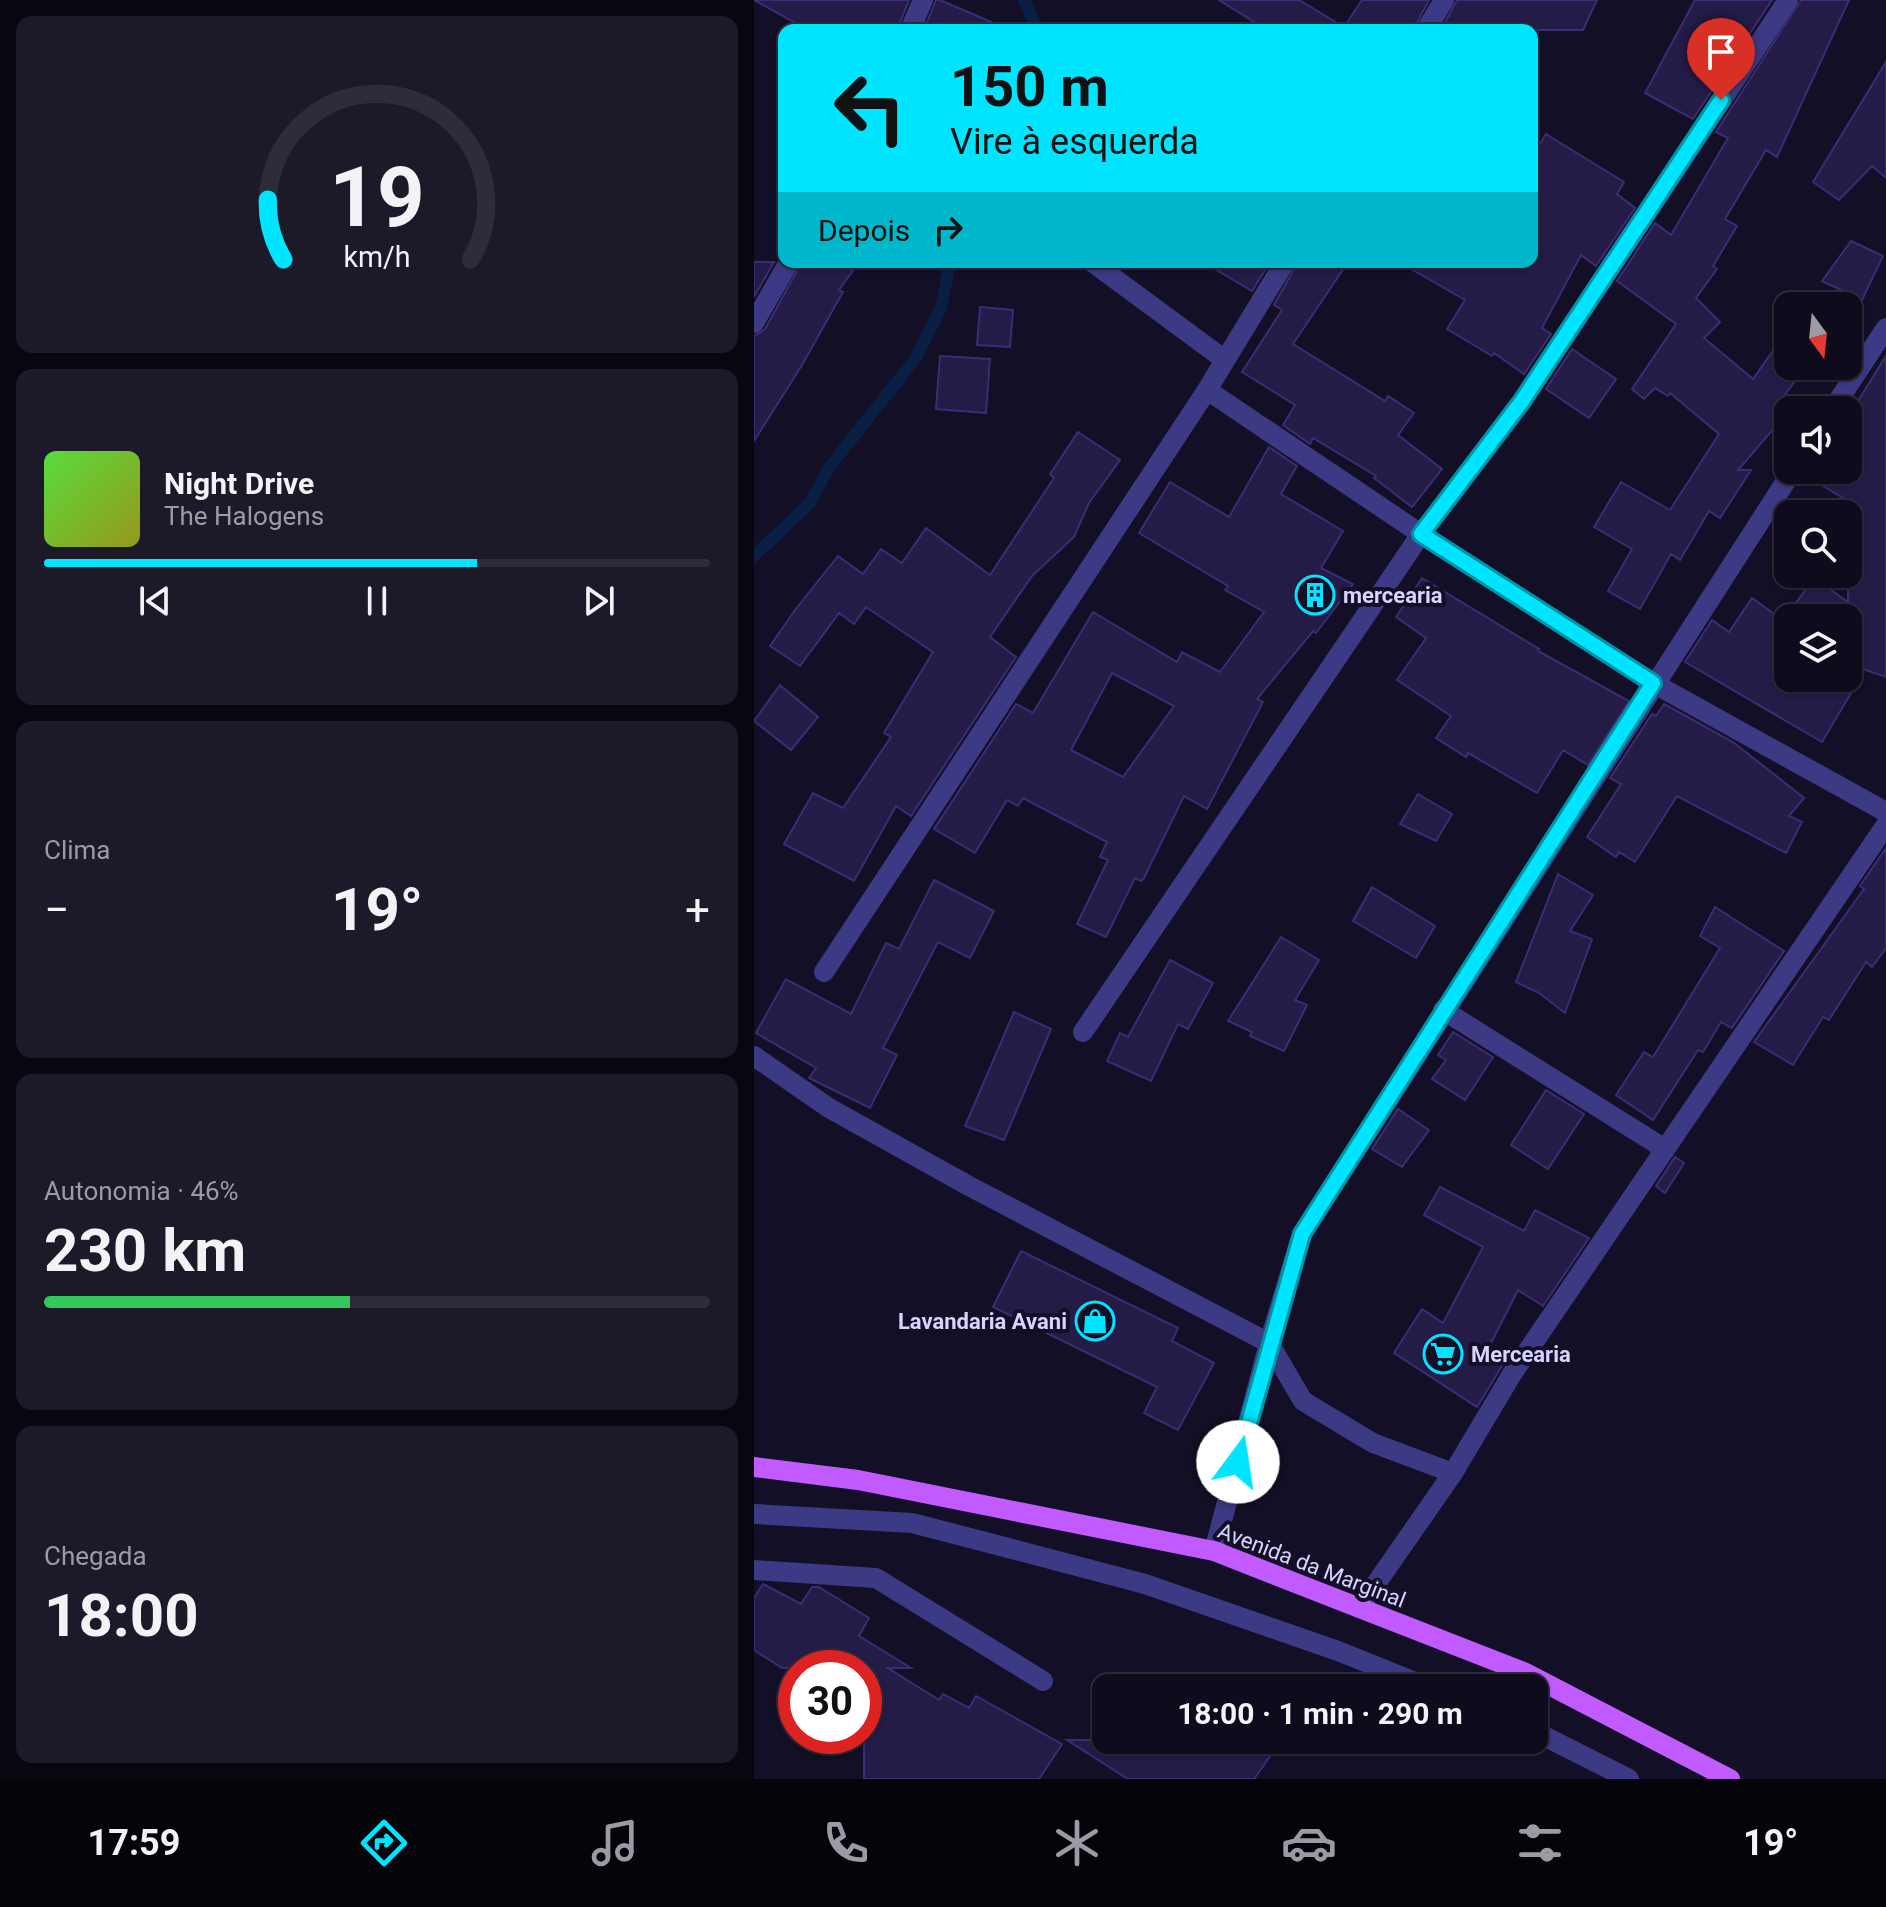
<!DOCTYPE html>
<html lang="pt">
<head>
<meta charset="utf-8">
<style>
  body { margin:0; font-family:Roboto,sans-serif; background:#1c1929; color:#f1f3f6; height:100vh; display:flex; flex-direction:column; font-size:30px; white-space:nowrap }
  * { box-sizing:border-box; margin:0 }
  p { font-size:26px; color:#9b9ba3 }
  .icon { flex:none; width:44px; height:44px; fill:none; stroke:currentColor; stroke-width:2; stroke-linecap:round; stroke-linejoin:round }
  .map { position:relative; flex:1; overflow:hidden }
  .details { display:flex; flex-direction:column; gap:16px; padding:16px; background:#08060f; width:754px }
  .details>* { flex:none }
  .top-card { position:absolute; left:24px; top:24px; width:760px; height:244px; border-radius:16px; box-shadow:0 2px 6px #0004,0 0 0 2px #2e2b3b; background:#00e5ff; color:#111; overflow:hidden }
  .needle { width:52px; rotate:165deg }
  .buttons { position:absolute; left:1020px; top:292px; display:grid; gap:16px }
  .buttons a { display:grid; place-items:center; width:88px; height:88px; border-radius:16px; background:#0e0b1c; box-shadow:0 2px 6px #0004,0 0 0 2px #2e2b3b; font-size:40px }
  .speed { position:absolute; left:24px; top:1650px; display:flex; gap:16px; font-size:40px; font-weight:700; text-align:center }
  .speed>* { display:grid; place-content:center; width:104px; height:104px; border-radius:50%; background:#0e0b1c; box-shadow:0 2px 6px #0004,0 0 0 2px #2e2b3b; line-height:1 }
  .speed .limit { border:12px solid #d22; background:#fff; color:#111 }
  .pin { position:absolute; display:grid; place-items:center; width:68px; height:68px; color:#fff; margin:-82px -34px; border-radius:50% 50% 50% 0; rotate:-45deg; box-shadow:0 0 8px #0007 }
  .pin .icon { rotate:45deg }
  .me { position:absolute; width:88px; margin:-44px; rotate:14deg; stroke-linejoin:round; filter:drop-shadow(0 0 6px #0008) }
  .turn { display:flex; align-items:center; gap:28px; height:168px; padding:0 40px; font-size:36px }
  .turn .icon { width:104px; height:104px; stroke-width:2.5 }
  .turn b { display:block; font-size:56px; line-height:68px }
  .then { display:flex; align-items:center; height:76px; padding:0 40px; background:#0003; gap:16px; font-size:30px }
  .big { font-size:60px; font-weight:700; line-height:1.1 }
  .details .tile { flex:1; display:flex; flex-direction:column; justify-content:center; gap:12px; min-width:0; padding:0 28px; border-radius:16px; background:#1c1929 }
  .details .dial { align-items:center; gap:0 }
  .dial svg { height:208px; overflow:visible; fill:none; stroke:#2e2b3b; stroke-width:7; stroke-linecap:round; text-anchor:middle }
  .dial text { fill:#f1f3f6; stroke:none }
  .song { display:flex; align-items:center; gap:24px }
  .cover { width:96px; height:96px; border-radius:12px; background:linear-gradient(135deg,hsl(110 70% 55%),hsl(60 70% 35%)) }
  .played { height:8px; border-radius:4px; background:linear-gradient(90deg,#00e5ff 65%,#2e2b3b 65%) }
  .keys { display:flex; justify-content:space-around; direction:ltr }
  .heat { display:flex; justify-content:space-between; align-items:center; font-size:44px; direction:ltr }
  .charge { height:12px; border-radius:6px; background:linear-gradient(90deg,#34c759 46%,#2e2b3b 0) }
  .trip { position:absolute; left:338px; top:1674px; width:456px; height:80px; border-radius:16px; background:#0e0b1c; box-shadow:0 2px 6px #0004,0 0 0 2px #2e2b3b; font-weight:700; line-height:80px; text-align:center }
  .dock { display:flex; height:128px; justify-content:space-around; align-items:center; background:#06040b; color:#9b9ba3 }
  .dock .icon { width:56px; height:56px }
  .dock .current { color:#00e5ff }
  .dock b { font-size:36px; color:#f1f3f6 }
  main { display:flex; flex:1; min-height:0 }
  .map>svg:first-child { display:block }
</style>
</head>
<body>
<main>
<section class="details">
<div class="tile dial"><svg viewBox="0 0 100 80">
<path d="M14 69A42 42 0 1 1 86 69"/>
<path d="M14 69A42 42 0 0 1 8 46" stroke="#00e5ff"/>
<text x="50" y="56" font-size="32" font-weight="700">19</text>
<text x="50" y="72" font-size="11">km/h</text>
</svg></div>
<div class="tile">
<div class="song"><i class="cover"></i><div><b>Night Drive</b><p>The Halogens</p></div></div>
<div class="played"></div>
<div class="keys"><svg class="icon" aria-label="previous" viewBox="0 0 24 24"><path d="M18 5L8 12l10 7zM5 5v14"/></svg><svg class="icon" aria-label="pause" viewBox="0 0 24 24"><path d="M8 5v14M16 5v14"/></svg><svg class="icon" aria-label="next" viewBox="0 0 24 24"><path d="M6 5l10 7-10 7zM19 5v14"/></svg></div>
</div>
<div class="tile"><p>Clima</p>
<div class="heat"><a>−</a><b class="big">19°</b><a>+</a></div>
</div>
<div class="tile"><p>Autonomia · 46%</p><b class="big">230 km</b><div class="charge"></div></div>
<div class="tile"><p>Chegada</p><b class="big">18:00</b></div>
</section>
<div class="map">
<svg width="1132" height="1779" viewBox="0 0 1132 1779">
  <rect width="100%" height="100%" fill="#130f26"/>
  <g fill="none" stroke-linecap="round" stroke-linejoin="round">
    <path stroke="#0a1f44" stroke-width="12" d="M 270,0 L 284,30
      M 0,556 L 56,503 L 74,469 L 161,359 L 187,308 L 196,262"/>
  </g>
  <path fill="#241b47" stroke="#3b2d73" stroke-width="2" fill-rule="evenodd" d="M 0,0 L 155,0 L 143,30 L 54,30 Z
    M 182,0 L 186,0 L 256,30 L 170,30 Z
    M 465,0 L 545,0 L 590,27 L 608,0 L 675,0 L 659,30 L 513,30 Z
    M 703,0 L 843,0 L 829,30 L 687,30 Z
    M 941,0 L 1018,0 L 939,119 L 891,93 Z
    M 1047,0 L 1095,0 L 1023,157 L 1012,150 L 971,219 L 983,226 L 959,266 L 963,269 L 942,298 L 966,322 L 950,338 L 999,379 L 1034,329 L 1034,366 L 1052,366 L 1024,404 L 1034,412 L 984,470 L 997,470 L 966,518 L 955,511 L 926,560 L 917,554 L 886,609 L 854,591 L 878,549 L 840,527 L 867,482 L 916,510 L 965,434 L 916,393 L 914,396 L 901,388 L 890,399 L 878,389 L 922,324 L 863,281 L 901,223 L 917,235 L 974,138 L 962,132 Z
    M 1132,62 L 1132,178 L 1118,166 L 1085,200 L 1059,182 Z
    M 792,134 L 870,182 L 863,194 L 881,208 L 842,266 L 827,255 L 788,328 L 797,334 L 770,374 L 740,353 L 738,356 L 693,329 L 711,300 L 645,262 L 778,262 L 778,157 Z
    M 1097,241 L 1129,256 L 1108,300 L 1068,281 Z
    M 0,262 L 20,262 L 0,297 Z
    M 48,262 L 105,262 L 85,290 L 89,292 L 48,365 L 0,441 L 0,336 L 11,329 Z
    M 449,262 L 516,262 L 498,291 Z
    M 544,262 L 594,262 L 539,344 L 631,401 L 634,396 L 660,413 L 644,435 L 688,469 L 658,507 L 620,478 L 622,476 L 559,438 L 556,444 L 529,425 L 541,405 L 488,372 L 528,310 L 520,305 Z
    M 226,307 L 259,310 L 256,347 L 223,345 Z
    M 818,349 L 862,379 L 835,418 L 792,389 Z
    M 186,356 L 236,359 L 232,413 L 182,409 Z
    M 1132,356 L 1132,677 L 1094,664 L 1094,618 L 1031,618 L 1060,578 L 1094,602 L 1094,501 L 1051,475 L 1052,470 L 1094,470 L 1094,417 Z
    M 324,432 L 366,460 L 335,503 L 320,537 L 278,576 L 236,637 L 262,657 L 157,816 L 142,806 L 100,881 L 30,844 L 59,793 L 89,808 L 137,737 L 130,733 L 179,652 L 112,607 L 100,624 L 85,613 L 46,666 L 16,646 L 41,610 L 84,556 L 109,574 L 127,549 L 148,563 L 172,528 L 236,575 L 300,478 L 296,474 Z
    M 515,447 L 543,466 L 527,494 L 589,531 L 567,568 L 599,584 L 562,633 L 559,631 L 503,699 L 509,702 L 453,809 L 430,796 L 390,878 L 387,881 L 381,878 L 352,937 L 323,924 L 354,860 L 346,857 L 353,842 L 269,798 L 264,806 L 253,800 L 221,853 L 180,829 L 262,704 L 279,713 L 339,612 L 423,662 L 428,652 L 466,672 L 510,612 L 471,590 L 474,586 L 385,533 L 416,482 L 475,517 ZM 358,673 L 420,706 L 369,777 L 317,750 Z
    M 668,578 L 785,649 L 784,651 L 875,701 L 834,765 L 809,750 L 783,793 L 714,753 L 712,757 L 682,738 L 697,716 L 643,680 L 672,638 L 642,617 Z
    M 998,598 L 1034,624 L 1034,678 L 1106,678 L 1068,742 L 931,662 L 958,620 L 975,632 Z
    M 26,685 L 64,717 L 37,750 L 0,721 Z
    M 910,704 L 979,742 L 1050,798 L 1035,816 L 1048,822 L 1032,853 L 923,796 L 881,862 L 865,852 L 862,857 L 833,837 L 867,784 L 856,778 L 898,714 L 902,716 Z
    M 664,794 L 698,814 L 682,841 L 646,824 Z
    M 1132,848 L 1132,948 L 1118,967 L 1112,962 L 1075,1020 L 1069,1017 L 1039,1065 L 1000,1042 L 1110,889 L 1106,886 Z
    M 804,874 L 839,895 L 816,931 L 838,939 L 811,1013 L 785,993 L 762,982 Z
    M 180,880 L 240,911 L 216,958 L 184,942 L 129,1048 L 143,1055 L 116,1108 L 55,1078 L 62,1068 L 2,1033 L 32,979 L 97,1014 L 132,943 L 145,949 Z
    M 618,887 L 681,926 L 662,958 L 599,921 Z
    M 961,907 L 1030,951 L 978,1028 L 967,1022 L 949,1052 L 944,1050 L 899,1120 L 862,1095 L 890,1052 L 899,1057 L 966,948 L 946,936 Z
    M 527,937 L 565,960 L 541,1000 L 553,1005 L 530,1051 L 496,1036 L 498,1032 L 474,1021 Z
    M 416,960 L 459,983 L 434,1029 L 424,1024 L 397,1081 L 353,1061 L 366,1033 L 374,1037 Z
    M 260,1012 L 297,1029 L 250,1140 L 211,1126 Z
    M 699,1032 L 739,1057 L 711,1100 L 678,1079 L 692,1060 L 684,1055 Z
    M 792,1090 L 830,1114 L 794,1169 L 757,1145 Z
    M 644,1109 L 675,1130 L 648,1167 L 618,1149 Z
    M 921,1157 L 930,1163 L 911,1193 L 902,1186 Z
    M 686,1187 L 770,1231 L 781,1210 L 835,1238 L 789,1306 L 764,1290 L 733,1351 L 749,1364 L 723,1407 L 640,1353 L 668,1309 L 689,1323 L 729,1247 L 670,1215 Z
    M 267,1251 L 424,1328 L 418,1341 L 460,1363 L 424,1430 L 390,1413 L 403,1387 L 239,1307 Z
    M 9,1584 L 47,1604 L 58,1587 L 65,1587 L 115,1618 L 105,1636 L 157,1668 L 134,1668 L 185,1700 L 189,1694 L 215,1708 L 222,1696 L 308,1744 L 285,1779 L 110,1779 L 110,1668 L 28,1668 L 0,1650 L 0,1598 Z
    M 313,1740 L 497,1740 L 519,1752 L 500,1779 L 374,1779 Z"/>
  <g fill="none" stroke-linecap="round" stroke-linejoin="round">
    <path stroke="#3d3a85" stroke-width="20" d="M 156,30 L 169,0
      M 672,30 L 690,0
      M 338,262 L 471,360
      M 0,323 L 35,262
      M 453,390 L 667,534 L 899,683 L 1132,812
      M 1078,410 L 1132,328
      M 70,972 L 453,390 L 531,262
      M 689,1010 L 903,1144 L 907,1151
      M 329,1032 L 667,534 L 768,401 L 1034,0
      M 0,1056 L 75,1108 L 215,1186 L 515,1343 L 549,1401 L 619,1443 L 699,1473 L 605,1608
      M 699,1473 L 758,1374 L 1132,825
      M 0,1514 L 158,1523 L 243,1545 L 391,1584 L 584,1651 L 676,1688
      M 460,1551 L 515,1343 L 548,1234 L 1039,470
      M 0,1570 L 122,1578 L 289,1681
      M 780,1731 L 875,1779"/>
    <path stroke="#c25bff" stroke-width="20" d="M 0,1467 L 104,1480 L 460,1551 L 772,1673 L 976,1779"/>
  </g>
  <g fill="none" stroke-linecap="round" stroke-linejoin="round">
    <g stroke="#0095a6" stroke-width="20">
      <path id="route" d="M 484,1462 L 548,1234 L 899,683 L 667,534 L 768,401 L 967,100"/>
    </g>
    <use href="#route" stroke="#00e5ff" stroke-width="14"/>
  </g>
  <defs>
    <g id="building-ring" transform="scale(2)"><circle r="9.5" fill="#130f26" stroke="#00e5ff" stroke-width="1.5"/><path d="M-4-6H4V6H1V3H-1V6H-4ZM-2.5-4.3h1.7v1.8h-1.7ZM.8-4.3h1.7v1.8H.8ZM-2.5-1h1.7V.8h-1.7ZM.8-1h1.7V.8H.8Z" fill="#00e5ff"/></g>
    <g id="shop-ring" transform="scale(2)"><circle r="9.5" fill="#130f26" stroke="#00e5ff" stroke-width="1.5"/><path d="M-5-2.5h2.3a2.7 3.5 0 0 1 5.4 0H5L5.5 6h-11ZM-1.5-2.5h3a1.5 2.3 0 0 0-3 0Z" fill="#00e5ff"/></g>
    <g id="supermarket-ring" transform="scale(2)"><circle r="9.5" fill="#130f26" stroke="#00e5ff" stroke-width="1.5"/><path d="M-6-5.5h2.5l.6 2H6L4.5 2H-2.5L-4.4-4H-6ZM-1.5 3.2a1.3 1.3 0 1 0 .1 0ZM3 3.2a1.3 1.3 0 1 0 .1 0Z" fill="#00e5ff"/></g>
  </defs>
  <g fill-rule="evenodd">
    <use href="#building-ring" x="561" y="595"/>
    <use href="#shop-ring" x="341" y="1321"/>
    <use href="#supermarket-ring" x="689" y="1354"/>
  </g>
  <g text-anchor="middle" stroke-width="8" stroke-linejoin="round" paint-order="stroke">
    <g font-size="22" font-weight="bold" fill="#d9d4ff" stroke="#130f26" text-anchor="start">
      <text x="589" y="603">mercearia</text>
      <text x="313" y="1329" text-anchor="end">Lavandaria Avani</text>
      <text x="717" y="1362">Mercearia</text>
    </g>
    <g font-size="22" fill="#d9d4ff" stroke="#130f26">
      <text transform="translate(558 1565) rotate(21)" y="8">Avenida da Marginal</text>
    </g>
  </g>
</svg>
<div class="buttons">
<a><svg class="needle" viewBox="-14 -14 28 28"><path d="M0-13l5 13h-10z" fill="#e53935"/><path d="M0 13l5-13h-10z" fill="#9b9ba3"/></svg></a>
<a><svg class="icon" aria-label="sound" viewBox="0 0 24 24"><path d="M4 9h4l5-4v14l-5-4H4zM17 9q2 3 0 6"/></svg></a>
<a><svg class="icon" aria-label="search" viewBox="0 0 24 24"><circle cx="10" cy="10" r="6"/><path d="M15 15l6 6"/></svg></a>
<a><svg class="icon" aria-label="layers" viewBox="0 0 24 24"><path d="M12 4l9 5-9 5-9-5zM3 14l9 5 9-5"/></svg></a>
</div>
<div class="speed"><div class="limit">30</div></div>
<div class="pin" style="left:967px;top:100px;background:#d93025"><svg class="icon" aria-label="arrive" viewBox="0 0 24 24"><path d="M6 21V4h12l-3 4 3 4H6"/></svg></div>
<svg class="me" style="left:484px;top:1462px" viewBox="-20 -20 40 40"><circle r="19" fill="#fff"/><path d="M0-13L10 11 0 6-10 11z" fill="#00e5ff"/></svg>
<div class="trip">18:00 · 1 min · 290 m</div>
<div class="top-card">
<div class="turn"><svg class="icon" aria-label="left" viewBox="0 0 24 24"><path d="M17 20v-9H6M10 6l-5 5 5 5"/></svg><div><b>150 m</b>Vire à esquerda</div></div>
<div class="then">Depois<svg class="icon" aria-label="right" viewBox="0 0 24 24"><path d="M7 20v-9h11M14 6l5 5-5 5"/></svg></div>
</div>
</div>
</main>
<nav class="dock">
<b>17:59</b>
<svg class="icon current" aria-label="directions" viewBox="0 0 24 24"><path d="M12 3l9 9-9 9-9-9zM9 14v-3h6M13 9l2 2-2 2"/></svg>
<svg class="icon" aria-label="music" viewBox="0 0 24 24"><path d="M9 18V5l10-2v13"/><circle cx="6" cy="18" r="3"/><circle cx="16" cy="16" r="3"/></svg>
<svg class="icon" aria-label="phone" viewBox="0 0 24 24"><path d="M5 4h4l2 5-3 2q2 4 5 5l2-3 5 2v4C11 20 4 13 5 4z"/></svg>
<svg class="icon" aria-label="climate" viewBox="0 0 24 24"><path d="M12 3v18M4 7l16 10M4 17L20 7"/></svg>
<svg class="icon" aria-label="car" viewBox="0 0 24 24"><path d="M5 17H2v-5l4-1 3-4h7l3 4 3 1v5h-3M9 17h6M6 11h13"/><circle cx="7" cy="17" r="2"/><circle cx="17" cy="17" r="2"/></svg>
<svg class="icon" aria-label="filters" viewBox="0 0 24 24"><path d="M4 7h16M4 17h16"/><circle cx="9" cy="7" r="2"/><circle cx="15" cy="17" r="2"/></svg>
<b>19°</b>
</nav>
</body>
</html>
